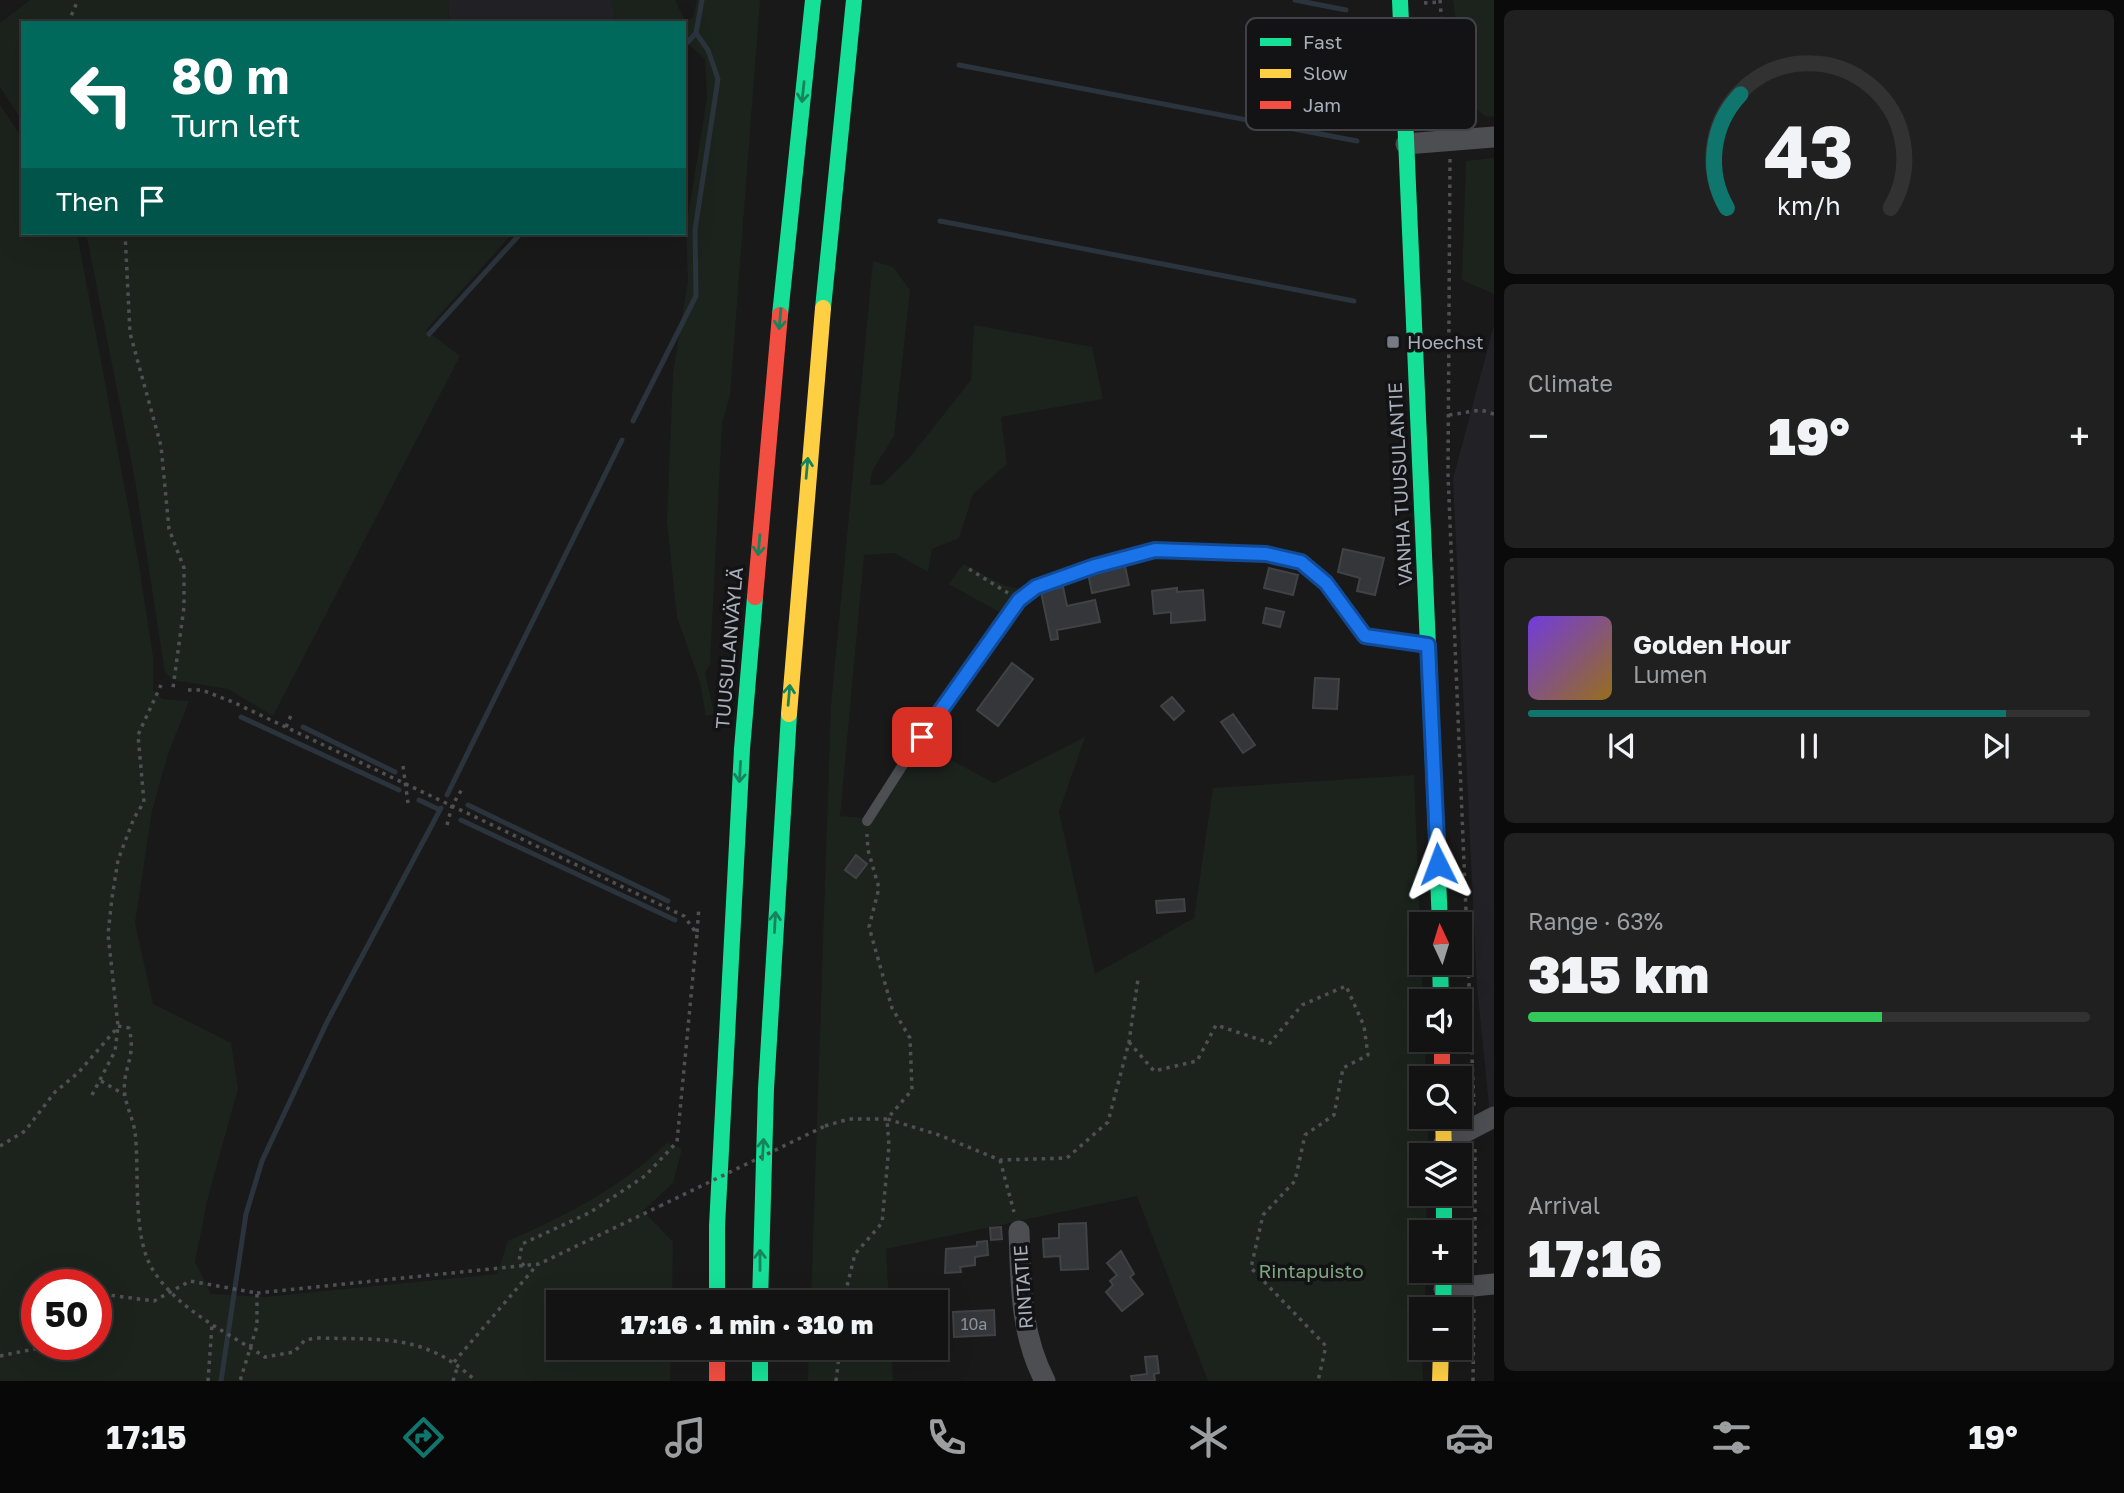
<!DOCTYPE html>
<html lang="en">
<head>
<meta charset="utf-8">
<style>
  body { margin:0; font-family:"Golos Text",sans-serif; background:#202021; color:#f1f3f6; height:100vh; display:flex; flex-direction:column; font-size:26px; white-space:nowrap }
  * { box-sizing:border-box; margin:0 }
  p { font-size:23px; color:#9d9ea0 }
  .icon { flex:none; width:38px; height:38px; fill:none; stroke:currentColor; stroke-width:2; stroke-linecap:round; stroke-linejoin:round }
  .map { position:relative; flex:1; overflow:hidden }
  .panel { display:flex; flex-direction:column; gap:10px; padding:10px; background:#0a0a0a; width:630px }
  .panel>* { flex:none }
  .hud { position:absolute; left:21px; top:21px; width:665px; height:214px; border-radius:0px; box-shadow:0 7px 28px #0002,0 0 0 2px #323233; background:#00695c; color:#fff; overflow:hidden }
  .needle { width:46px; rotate:356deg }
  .tools { position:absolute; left:1409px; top:912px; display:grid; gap:14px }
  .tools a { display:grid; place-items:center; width:63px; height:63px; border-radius:0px; background:#131313; box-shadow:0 7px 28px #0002,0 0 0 2px #323233; font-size:35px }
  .speed { position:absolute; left:21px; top:1269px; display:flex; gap:14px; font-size:35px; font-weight:700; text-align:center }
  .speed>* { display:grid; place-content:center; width:91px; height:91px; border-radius:50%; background:#131313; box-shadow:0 7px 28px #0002,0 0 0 2px #323233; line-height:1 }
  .speed .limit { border:10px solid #d22; background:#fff; color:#111 }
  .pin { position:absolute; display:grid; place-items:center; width:60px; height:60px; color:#fff; margin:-30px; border-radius:14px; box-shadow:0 4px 10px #0006 }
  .me { position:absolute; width:77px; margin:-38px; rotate:357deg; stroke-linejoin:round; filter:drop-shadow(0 0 5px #0008) }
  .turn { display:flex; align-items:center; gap:24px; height:147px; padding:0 35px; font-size:32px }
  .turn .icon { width:91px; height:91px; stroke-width:2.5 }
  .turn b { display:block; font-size:49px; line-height:60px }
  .then { display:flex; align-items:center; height:66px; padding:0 35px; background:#0003; gap:14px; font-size:26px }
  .big { font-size:52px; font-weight:800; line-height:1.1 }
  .panel .card { flex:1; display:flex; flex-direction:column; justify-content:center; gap:10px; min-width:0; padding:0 24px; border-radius:10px; background:#202021 }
  .panel .dial { align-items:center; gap:0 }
  .dial svg { height:182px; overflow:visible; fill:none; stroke:#323233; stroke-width:7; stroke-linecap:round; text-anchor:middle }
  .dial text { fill:#f1f3f6; stroke:none }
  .song { display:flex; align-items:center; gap:21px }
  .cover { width:84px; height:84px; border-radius:10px; background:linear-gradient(135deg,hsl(260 70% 55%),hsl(40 70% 35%)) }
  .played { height:7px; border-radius:4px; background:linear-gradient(90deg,#0f766e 85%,#323233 85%) }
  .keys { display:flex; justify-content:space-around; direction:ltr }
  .heat { display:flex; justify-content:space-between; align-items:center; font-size:38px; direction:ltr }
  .charge { height:10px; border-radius:5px; background:linear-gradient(90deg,#34c759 63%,#323233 0) }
  .trip { position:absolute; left:546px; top:1290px; width:402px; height:70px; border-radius:0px; background:#131313; box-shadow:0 7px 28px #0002,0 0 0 2px #323233; font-weight:800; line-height:70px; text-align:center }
  .tab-bar { display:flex; height:112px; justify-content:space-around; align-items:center; background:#080808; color:#9d9ea0 }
  .tab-bar .icon { width:49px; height:49px }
  .tab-bar .active { color:#0f766e }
  .tab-bar b { font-size:32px; color:#f1f3f6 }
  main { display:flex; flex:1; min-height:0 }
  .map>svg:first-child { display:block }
</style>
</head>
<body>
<main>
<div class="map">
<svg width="1494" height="1381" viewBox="0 0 1494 1381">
  <rect width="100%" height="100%" fill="#191919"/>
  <path fill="#222226" d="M 448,0 L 611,0 L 616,23 L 449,23 Z
    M 1494,325 L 1494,1113 L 1490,1115 L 1477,987 L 1453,479 Z"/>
  <path fill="#1c231d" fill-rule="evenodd" d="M 30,0 L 448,0 L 449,23 L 23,23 L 23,122 L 0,87 L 0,23 Z
    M 611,0 L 675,0 L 685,21 L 693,18 L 697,0 L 760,0 L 730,395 L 722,424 L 710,664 L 705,673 L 714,714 L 706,716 L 700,682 L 677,617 L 667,522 L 673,374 L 688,281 L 686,228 L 707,98 L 705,59 L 684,40 L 684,23 L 616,23 Z
    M 1453,0 L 1494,0 L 1494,116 L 1486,117 L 1466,100 Z
    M 0,105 L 23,139 L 23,233 L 77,233 L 138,559 L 153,657 L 153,690 L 162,699 L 189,701 L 168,754 L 152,811 L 135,923 L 153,1004 L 231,1043 L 238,1089 L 208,1197 L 195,1262 L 211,1294 L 264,1297 L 497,1274 L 508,1241 C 567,1215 620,1188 667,1143 L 682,1149 L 673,1183 L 643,1211 L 673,1242 L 672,1302 L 558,1302 L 558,1348 L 671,1348 L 670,1381 L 0,1381 ZM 37,1284 L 96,1284 L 96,1344 L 37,1344 Z
    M 1494,158 L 1494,294 L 1462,280 L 1466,161 Z
    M 86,233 L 513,233 L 426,330 L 460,356 L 273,716 L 228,689 L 173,680 L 165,672 L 135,480 Z
    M 873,261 L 893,267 L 910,290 L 894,436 L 872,471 L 870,485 L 882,485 L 910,457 L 971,380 L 974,325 L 1092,347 L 1103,399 L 1001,417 L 1007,464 L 973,494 L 959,538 L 932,549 L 928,572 L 894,553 L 864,555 L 840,816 L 863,818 L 912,739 L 994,783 L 1085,737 L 1059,812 L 1095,974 L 1194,918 L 1213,788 L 1414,775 L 1423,1001 L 1421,1040 L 1425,1040 L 1426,1078 L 1421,1078 L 1421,1116 L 1428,1117 L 1428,1155 L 1421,1155 L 1421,1194 L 1427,1194 L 1426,1232 L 1421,1232 L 1421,1270 L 1426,1271 L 1425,1309 L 1421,1309 L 1423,1381 L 1208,1381 L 1137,1196 L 886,1249 L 889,1302 L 811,1302 L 831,706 Z
    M 963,564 L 1006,586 L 1022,589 L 1003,614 L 949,584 Z
    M 809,1348 L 891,1348 L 893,1381 L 808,1381 Z"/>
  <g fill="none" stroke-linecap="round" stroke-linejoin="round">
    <path stroke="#2b343c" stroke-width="5" d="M 1295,0 L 1346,10
      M 684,46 L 696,33
      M 959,65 L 1357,141
      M 940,221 L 1354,301
      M 429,334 L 521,233
      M 633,421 L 696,296 L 695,230 L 718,79 L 708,50 L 696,33 L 702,0
      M 241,717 L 399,790
      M 303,727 L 395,772
      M 447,795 L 622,440
      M 419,800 L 440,810
      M 468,805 L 668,901
      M 461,820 L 675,920
      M 221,1381 L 246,1214 L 262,1161 L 327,1022 L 441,808"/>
  </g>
  <path fill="#353639" stroke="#414245" stroke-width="2" d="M 1343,549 L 1384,558 L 1375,595 L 1357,591 L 1360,578 L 1338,572 Z
    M 1125,566 L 1129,585 L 1092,593 L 1088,573 Z
    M 1269,568 L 1298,575 L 1293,595 L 1264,588 Z
    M 1063,587 L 1067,606 L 1095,600 L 1100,622 L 1057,630 L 1058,639 L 1051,640 L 1041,592 Z
    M 1177,588 L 1177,592 L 1203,590 L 1205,620 L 1171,623 L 1171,612 L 1154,614 L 1152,591 Z
    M 1266,608 L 1284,612 L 1280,627 L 1263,623 Z
    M 1012,663 L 1033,679 L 998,726 L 977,710 Z
    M 1315,678 L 1339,679 L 1337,709 L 1313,708 Z
    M 1172,697 L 1184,711 L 1174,720 L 1161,706 Z
    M 1233,714 L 1255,745 L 1243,753 L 1221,722 Z
    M 856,855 L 867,864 L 856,878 L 845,870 Z
    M 1184,899 L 1185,911 L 1157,913 L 1156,901 Z
    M 1086,1223 L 1088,1269 L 1061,1270 L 1060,1256 L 1044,1257 L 1043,1239 L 1059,1238 L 1059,1224 Z
    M 1001,1227 L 1002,1239 L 991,1240 L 990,1228 Z
    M 987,1241 L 988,1255 L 975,1257 L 975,1265 L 960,1267 L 961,1272 L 945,1273 L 946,1249 L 977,1246 L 977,1242 Z
    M 1121,1251 L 1134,1274 L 1130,1277 L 1143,1294 L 1122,1311 L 1106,1292 L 1113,1285 L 1110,1281 L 1117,1275 L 1107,1263 Z
    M 994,1310 L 995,1335 L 954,1337 L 953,1312 Z
    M 1157,1356 L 1159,1373 L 1154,1374 L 1155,1381 L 1132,1381 L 1131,1376 L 1147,1374 L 1145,1357 Z"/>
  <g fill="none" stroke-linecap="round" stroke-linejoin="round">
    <path stroke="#4f5053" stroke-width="3.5" stroke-dasharray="3.5 5" stroke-linecap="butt" d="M 1440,0 L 1449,123
      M 1424,3 L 1441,2
      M 68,23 L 78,0
      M 1450,159 L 1448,474 L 1474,1106
      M 125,233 L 130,333 L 161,446 L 169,529 L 184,568 L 184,607 L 173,688
      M 1449,415 L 1481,410 L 1494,414
      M 969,569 L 1008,593
      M 188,690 L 202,690 L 235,703 L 684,916 L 697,934 L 677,1142 L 645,1176 L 589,1213 L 522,1244 L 519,1261 L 525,1266
      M 286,727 L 292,713
      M 403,766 L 408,803
      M 447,825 L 452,806 L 462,789
      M 697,932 L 699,907
      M 118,1026 L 129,1028 C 137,1059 121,1069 125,1096 C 127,1108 133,1119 135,1132 C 140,1172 131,1240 155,1273 C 180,1311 228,1333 265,1357 L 294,1352 L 305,1340 L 317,1338 C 383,1340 424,1333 476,1381
      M 1129,1042 L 1154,1071 L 1197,1061 L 1216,1025 L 1270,1043 L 1302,1005 L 1346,986 L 1364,1026 L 1368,1055 L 1343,1068 L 1334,1115 L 1305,1135 L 1295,1181 L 1263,1215 L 1251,1268 L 1326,1346 L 1318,1381
      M 101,1081 L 125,1095
      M 92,1095 L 115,1051 L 118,1026 L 108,934 L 112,898 L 118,860 L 134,818 L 144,802 L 138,735 L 161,685
      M 825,1126 L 849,1119 L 887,1119 L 912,1090 L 910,1038 L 892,1008 L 869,927 L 879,888 L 868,850 L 867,834
      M 0,1146 L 25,1131 L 55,1092 L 78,1073 L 117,1028
      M 1475,1149 L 1475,1267
      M 1000,1160 L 1014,1212
      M 257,1293 L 539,1264 L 660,1206
      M 96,1298 L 101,1294 L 154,1301 L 190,1281 L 257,1293 L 257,1326 L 240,1381
      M 843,1302 L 855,1254 L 882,1223 L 889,1146 L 887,1119 L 939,1135 L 1000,1160 L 1067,1158 L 1108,1122 L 1129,1042 L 1138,979
      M 0,1356 L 39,1348 L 43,1344
      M 454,1362 L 537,1265
      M 208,1381 L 212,1325
      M 453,1381 L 458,1365
      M 836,1381 L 840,1348
      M 1473,1381 L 1474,1306"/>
    <path stroke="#4c4e52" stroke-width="10" d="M 867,821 L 908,757 L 1019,600 L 1036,588 L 1095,566 L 1155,550 L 1266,554 L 1301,562 L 1327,583 L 1365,636 L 1425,645"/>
    <path stroke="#4c4e52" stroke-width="21" d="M 1406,144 L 1494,137
      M 1444,1143 L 1494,1117
      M 1019,1231 C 1021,1284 1020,1333 1045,1381
      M 1444,1289 L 1494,1284"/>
    <path stroke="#16e098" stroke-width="16" d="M 1400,0 L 1440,924
      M 823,308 L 854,0
      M 780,315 L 813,0
      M 1440,962 L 1441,1001
      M 1444,1194 L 1444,1232
      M 717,1302 L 717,1226 L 742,749 L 755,597
      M 760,1302 L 766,1089 L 789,714
      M 1443,1309 L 1444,1270
      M 760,1348 L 760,1381"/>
    <path stroke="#ffcf43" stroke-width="16" d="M 789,714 L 823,308
      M 1443,1116 L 1444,1155
      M 1440,1381 L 1441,1348"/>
    <path stroke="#f24e42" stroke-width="16" d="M 755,597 L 780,315
      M 1442,1040 L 1442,1078
      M 717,1348 L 717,1381"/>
    <path stroke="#4f5053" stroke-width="3.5" stroke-dasharray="3.5 5" stroke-linecap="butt" d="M 660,1206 L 825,1126"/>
  </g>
  <defs><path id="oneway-shaft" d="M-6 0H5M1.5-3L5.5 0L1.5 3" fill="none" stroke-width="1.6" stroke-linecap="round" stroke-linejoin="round" transform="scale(1.75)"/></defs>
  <g stroke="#15845d">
    <use href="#oneway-shaft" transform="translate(803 92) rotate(96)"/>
    <use href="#oneway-shaft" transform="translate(780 319) rotate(95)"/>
    <use href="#oneway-shaft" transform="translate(807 468) rotate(-85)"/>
    <use href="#oneway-shaft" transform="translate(759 545) rotate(95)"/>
    <use href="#oneway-shaft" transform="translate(789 695) rotate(-85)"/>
    <use href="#oneway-shaft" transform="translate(740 772) rotate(93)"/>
    <use href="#oneway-shaft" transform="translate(775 922) rotate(-87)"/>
    <use href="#oneway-shaft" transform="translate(763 1149) rotate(-87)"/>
    <use href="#oneway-shaft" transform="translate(760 1260) rotate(-90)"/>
  </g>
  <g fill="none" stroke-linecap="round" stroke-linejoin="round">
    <g stroke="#114b97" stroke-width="18">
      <path id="route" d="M 922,737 L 1019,600 L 1036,587 L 1095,566 L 1155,550 L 1266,554 L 1301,562 L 1326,583 L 1365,636 L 1428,645 L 1438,864"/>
    </g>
    <use href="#route" stroke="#1a73e8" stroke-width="12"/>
  </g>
  <rect fill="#777a82" stroke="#131315" stroke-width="2.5" x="1386" y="335" width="14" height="14" rx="3.5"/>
  <g text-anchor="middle" stroke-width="7" stroke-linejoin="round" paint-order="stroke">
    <g font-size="16" fill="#8c919a">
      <text x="974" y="1330">10a</text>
    </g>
    <g font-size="19" fill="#a9afba" stroke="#131315" text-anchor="start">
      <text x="1407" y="349">Hoechst</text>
    </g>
    <g font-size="19" fill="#a9afba" stroke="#131315">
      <text transform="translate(1400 484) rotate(-93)" y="7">VANHA TUUSULANTIE</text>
      <text transform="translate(729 648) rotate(-85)" y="7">TUUSULANVÄYLÄ</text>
      <text transform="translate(1023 1287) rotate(-94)" y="7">RINTATIE</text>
    </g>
    <g font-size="19" fill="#7fa681" stroke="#131315">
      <text x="1311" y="1278">Rintapuisto</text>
    </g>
  </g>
  <rect x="1246" y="18" width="230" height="112" rx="10" fill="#131315" stroke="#404247" stroke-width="2"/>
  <rect x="1260" y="38" width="31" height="8" fill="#16e098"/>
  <rect x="1260" y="69" width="31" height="9" fill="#ffcf43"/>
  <rect x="1260" y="101" width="31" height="8" fill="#f24e42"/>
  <g font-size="19" fill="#a9afba">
    <text x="1303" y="49">Fast</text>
    <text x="1303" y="80">Slow</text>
    <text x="1303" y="112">Jam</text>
  </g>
</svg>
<div class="tools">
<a><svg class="needle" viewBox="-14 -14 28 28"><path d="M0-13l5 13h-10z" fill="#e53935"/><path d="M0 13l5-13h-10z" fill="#9d9ea0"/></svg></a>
<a><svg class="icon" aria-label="sound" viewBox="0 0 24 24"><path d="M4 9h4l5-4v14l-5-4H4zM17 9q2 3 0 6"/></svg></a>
<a><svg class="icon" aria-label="search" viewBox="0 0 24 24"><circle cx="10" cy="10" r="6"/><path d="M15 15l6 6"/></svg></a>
<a><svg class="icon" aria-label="layers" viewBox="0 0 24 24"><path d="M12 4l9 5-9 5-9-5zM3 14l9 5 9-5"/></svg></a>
<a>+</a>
<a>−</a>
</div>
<div class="speed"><div class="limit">50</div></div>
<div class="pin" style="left:922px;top:737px;background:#d93025"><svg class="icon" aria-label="arrive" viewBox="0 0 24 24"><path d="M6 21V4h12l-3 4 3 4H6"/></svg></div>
<svg class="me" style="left:1438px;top:864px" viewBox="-20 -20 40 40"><path d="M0-17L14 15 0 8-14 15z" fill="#1a73e8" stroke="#fff" stroke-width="4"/></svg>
<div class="trip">17:16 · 1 min · 310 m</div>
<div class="hud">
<div class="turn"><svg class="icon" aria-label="left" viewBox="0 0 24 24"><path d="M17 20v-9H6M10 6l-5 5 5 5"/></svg><div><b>80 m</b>Turn left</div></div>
<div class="then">Then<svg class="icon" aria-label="arrive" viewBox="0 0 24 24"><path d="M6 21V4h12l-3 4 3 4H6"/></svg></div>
</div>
</div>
<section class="panel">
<div class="card dial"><svg viewBox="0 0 100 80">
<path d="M14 69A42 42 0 1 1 86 69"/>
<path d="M14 69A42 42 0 0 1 20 19" stroke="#0f766e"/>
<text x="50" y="56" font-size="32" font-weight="700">43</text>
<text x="50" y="72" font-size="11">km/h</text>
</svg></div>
<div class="card"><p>Climate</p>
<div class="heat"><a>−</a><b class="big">19°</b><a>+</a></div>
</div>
<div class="card">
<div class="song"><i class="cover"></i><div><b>Golden Hour</b><p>Lumen</p></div></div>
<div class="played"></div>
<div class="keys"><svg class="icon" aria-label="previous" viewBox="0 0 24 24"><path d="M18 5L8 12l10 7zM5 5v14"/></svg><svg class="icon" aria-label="pause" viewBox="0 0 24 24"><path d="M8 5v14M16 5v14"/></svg><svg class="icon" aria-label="next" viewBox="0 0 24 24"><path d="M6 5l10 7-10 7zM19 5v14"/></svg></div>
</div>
<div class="card"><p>Range · 63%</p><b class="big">315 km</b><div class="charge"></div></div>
<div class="card"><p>Arrival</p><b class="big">17:16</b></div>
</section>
</main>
<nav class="tab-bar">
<b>17:15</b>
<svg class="icon active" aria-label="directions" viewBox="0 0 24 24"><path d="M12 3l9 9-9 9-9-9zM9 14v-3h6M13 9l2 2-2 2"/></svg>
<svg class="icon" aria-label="music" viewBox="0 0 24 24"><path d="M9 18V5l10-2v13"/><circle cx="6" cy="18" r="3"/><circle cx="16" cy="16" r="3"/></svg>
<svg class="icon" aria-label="phone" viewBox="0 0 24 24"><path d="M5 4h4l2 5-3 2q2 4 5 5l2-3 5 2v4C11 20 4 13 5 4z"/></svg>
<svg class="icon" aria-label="climate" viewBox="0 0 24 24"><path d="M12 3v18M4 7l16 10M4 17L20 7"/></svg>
<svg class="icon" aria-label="car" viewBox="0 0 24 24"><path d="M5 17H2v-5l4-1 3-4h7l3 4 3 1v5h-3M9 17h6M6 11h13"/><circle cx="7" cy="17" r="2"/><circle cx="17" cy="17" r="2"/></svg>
<svg class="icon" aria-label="filters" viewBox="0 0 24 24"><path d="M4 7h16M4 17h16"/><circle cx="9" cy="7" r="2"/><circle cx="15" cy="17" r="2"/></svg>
<b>19°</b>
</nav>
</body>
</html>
